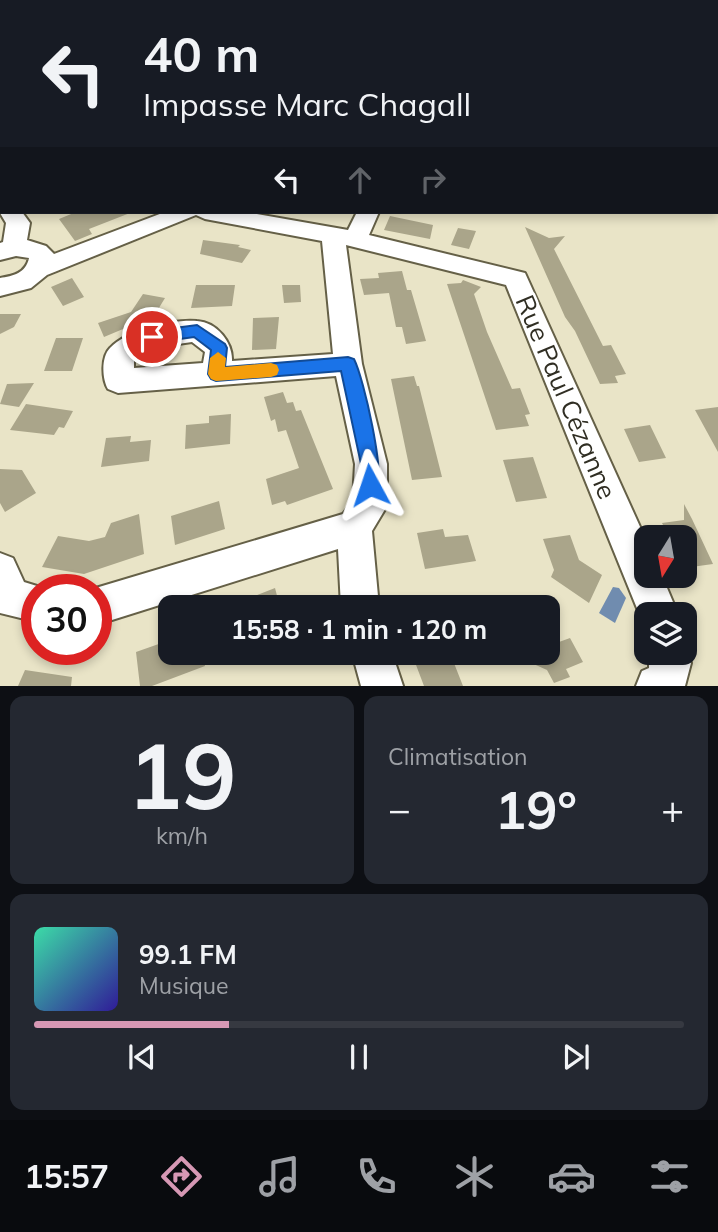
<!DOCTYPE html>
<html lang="fr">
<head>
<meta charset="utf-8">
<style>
  body { margin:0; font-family:Mulish,sans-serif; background:#242831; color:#f1f3f6; height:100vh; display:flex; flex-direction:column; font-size:26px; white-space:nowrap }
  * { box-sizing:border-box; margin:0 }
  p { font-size:23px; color:#9ea1a6 }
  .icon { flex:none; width:38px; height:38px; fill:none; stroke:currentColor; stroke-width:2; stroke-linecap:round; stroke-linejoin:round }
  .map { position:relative; height:686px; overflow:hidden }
  .side { display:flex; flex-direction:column; gap:10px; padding:10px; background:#0d0f14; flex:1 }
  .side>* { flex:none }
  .banner { position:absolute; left:0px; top:0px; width:719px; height:214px; box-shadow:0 4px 10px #0003; background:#171b24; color:#f1f3f6; overflow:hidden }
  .needle { width:46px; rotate:191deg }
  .controls { position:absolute; left:634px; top:525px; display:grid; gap:14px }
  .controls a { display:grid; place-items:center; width:63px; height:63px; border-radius:14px; background:#171b24; box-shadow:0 4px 10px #0003; font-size:35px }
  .speed { position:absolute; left:21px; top:574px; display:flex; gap:14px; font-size:35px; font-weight:700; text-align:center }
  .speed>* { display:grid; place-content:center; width:91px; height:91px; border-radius:50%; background:#171b24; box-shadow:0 4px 10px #0003; line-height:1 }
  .speed .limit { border:10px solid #d22; background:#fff; color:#111 }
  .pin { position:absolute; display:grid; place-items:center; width:60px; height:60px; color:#fff; margin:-30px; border:4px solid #fff; border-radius:50%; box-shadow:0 2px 7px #0007 }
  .me { position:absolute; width:77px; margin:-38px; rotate:355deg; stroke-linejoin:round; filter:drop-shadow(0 0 5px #0008) }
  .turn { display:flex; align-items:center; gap:24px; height:147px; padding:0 28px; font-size:32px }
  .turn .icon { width:91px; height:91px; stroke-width:2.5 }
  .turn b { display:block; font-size:49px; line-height:60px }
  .lanes { display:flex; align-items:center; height:66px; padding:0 28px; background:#0003; justify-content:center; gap:35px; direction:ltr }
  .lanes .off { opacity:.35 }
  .big { font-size:52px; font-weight:700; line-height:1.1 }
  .side .card { flex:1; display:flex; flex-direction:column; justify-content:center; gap:10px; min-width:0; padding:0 24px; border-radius:14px; background:#242831 }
  .side .dial { align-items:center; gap:0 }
  .dial b { font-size:91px; line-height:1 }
  .song { display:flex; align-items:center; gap:21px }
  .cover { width:84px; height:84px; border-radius:10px; background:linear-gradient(135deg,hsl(160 70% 55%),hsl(250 70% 35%)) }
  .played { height:7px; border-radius:4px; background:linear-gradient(90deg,#d698b4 30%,#363941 30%) }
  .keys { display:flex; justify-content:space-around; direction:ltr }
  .heat { display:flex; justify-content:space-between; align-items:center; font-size:38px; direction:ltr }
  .side .tiles { flex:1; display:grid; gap:10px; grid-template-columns:1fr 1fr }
  .card:last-child { grid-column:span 2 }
  .trip { position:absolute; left:158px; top:595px; width:402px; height:70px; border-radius:14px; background:#171b24; box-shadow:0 4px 10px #0003; font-weight:700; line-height:70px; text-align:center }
  .tabs { display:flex; height:112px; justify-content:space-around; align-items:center; background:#090b0e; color:#9ea1a6 }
  .tabs .icon { width:49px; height:49px }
  .tabs .active { color:#d698b4 }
  .tabs b { font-size:32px; color:#f1f3f6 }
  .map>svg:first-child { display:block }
</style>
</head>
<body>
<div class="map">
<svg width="718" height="686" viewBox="0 0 718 686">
  <rect width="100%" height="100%" fill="#e9e4c7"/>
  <path fill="#dcd5ea" d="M 60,0 L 718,0 L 718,43 L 718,2 Z"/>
  <path fill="#708caf" d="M 613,587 L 619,588 L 626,598 L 615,623 L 599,613 Z"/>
  <path fill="#aaa58a" d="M 76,212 L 130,212 L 130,213 L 89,229 L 92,234 L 75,241 L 59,219 Z
    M 390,216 L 433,225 L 430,239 L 384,230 Z
    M 525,227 L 549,238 L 565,236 L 554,249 L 603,346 L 611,345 L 626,374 L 615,376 L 618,383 L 600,384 L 575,331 L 565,317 Z
    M 458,228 L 476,231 L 469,249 L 451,245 Z
    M 203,240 L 240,245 L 238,247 L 251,250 L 242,263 L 200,254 Z
    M 402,271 L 407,290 L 411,290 L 426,341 L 406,344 L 402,327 L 396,327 L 389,293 L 364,295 L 360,279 L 379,278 L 378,273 Z
    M 72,278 L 84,297 L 63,306 L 51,287 Z
    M 463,280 L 481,287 L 474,294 L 487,332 L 512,389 L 520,388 L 530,414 L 525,415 L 529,426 L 496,430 L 447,284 L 461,283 Z
    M 196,285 L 235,285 L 232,306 L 191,308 Z
    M 282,285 L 300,285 L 301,302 L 284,303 Z
    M 143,294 L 165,298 L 154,316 L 104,337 L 98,323 L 131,312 Z
    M 0,314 L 21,314 L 14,327 L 0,334 Z
    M 279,317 L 276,349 L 252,350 L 253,318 Z
    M 56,338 L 83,338 L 72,371 L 44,371 Z
    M 414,376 L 417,386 L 419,386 L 442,477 L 412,480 L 391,379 Z
    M 34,383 L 19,407 L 0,404 L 7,384 Z
    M 283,392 L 287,403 L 293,402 L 296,411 L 301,410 L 333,489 L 287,505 L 285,501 L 272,505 L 266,479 L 299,468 L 286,430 L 278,432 L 275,419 L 271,421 L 264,397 Z
    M 26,404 L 73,411 L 64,428 L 59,427 L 54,435 L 10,430 Z
    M 718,407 L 718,452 L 695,410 Z
    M 231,414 L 230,444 L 185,449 L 186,425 L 209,423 L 209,416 Z
    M 650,425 L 666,458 L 639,462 L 624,429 Z
    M 131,436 L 130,442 L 151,440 L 149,461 L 101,467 L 106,438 Z
    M 533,457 L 547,498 L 516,502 L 503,460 Z
    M 0,469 L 22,470 L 36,493 L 5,512 L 0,503 Z
    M 219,501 L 225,529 L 175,545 L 171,516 Z
    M 684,504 L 692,519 L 713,564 L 684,568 L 684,537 L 669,537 L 662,523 L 684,520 Z
    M 139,514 L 144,554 L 84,574 L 42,567 L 58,536 L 89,541 L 105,537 L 111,523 Z
    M 443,529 L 445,537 L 468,535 L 476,561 L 425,569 L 417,533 Z
    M 570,535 L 579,560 L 602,575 L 589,603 L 551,577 L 554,570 L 543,539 Z
    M 275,588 L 280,607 L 229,607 L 229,606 Z
    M 570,638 L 583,662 L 566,669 L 570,677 L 554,683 L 547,670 L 509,653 L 548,653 L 548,646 Z
    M 170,640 L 170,653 L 202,653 L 205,666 L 152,686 L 140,686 L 136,652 Z
    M 423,653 L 450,653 L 463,686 L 424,686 L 413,657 Z
    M 25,670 L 72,677 L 71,686 L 18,686 Z"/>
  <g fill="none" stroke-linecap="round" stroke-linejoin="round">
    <g stroke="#656047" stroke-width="4">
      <path id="minor" d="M 0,180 L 2,180 L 2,194 L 0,194 Z
        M 2,209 L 2,212 L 22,212 L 30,223 L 27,240 L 46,246 L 54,254 L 165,212 L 245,212 L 348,230 L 357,212 L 379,212 L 369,235 L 525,273 L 646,540 L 646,576 L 662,576 L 678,614 L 646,614 L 645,628 L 506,285 L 346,245 L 362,364 L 387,464 L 387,506 L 372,531 L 379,607 L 341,607 L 338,549 L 96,625 L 96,590 L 89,590 L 343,514 L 353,501 L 355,464 L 336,376 L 118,393 L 108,389 C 102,379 101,357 110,348 C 127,330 173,319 197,321 C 217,322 233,343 232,361 L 333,354 L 322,241 L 205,219 L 196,215 L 47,275 L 31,288 L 0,296 L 0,278 C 13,276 26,273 29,258 L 16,256 L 0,260 L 0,243 L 3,242 L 6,223 L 0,213 ZM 192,342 L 205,352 L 203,363 L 134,368 L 134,361 L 157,347 Z
        M 0,553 L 13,558 L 24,582 L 50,590 L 37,590 L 37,622 L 0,613 Z
        M 684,642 L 691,663 L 685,686 L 636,686 L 642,671 L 649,668 L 649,653 L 684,653 Z
        M 352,653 L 392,653 L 403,686 L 361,686 Z"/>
    </g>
    <use href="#minor" fill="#fff" fill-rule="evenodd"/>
  </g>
  <path fill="#1a73e8" stroke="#114b97" stroke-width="2" d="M 197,325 L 225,344 L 227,348 L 225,367 L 348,357 L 354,359 C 364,379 385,473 377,491 L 370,493 L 364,491 L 361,485 L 361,464 L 341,371 L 216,381 L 211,379 L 208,374 L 211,350 L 194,337 L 152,343 L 144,337 L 152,331 Z"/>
  <path fill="#f59e0b" d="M 218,352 L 226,358 L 225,367 L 271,363 L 277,365 L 279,370 L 277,375 L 271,377 L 216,381 L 211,379 L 208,374 L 210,358 Z"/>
  <g text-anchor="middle" stroke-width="5" stroke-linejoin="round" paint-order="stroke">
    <g font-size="26" fill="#302e23" stroke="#fff">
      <text transform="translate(566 397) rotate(67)" y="9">Rue Paul Cézanne</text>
    </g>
  </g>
</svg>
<div class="controls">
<a><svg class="needle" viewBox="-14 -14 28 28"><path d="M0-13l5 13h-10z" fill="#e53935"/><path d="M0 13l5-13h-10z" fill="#9ea1a6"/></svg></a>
<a><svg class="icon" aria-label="layers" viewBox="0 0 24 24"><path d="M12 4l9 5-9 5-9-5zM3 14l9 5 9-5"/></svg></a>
</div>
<div class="speed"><div class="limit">30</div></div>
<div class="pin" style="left:152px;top:337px;background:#d93025"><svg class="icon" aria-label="arrive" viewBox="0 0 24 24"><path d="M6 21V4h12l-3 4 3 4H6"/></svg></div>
<svg class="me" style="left:370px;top:485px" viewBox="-20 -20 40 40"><path d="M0-17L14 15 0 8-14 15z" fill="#1a73e8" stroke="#fff" stroke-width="4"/></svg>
<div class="trip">15:58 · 1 min · 120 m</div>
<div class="banner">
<div class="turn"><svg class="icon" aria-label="left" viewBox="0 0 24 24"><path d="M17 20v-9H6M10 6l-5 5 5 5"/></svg><div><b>40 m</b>Impasse Marc Chagall</div></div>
<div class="lanes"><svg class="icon" aria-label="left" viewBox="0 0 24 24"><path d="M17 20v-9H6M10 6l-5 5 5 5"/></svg><svg class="icon off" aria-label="ahead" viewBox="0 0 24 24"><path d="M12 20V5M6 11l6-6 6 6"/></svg><svg class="icon off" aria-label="right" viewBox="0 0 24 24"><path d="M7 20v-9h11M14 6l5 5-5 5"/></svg></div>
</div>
</div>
<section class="side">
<div class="tiles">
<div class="card dial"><b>19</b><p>km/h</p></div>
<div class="card"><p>Climatisation</p>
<div class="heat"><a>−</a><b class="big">19°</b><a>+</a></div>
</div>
<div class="card">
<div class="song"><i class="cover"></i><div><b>99.1 FM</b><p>Musique</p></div></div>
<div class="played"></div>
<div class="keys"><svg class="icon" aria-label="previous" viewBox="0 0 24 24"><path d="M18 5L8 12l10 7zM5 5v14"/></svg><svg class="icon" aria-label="pause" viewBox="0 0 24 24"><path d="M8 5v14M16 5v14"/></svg><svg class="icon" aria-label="next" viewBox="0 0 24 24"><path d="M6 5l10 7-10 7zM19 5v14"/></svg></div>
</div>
</div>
</section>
<nav class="tabs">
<b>15:57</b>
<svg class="icon active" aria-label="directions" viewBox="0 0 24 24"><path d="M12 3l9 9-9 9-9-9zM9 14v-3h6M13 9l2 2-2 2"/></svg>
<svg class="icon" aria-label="music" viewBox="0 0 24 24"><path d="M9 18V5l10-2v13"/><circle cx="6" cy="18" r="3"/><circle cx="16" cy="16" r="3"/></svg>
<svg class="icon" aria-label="phone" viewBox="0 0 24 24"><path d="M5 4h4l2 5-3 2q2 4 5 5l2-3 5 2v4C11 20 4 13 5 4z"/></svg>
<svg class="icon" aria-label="climate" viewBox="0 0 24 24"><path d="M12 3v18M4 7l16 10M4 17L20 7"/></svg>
<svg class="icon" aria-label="car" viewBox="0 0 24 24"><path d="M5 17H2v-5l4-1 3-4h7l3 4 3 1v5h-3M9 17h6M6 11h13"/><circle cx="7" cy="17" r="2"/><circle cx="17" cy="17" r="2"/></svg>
<svg class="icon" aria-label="filters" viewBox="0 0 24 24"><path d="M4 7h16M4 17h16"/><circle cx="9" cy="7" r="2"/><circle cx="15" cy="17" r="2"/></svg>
</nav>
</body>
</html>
